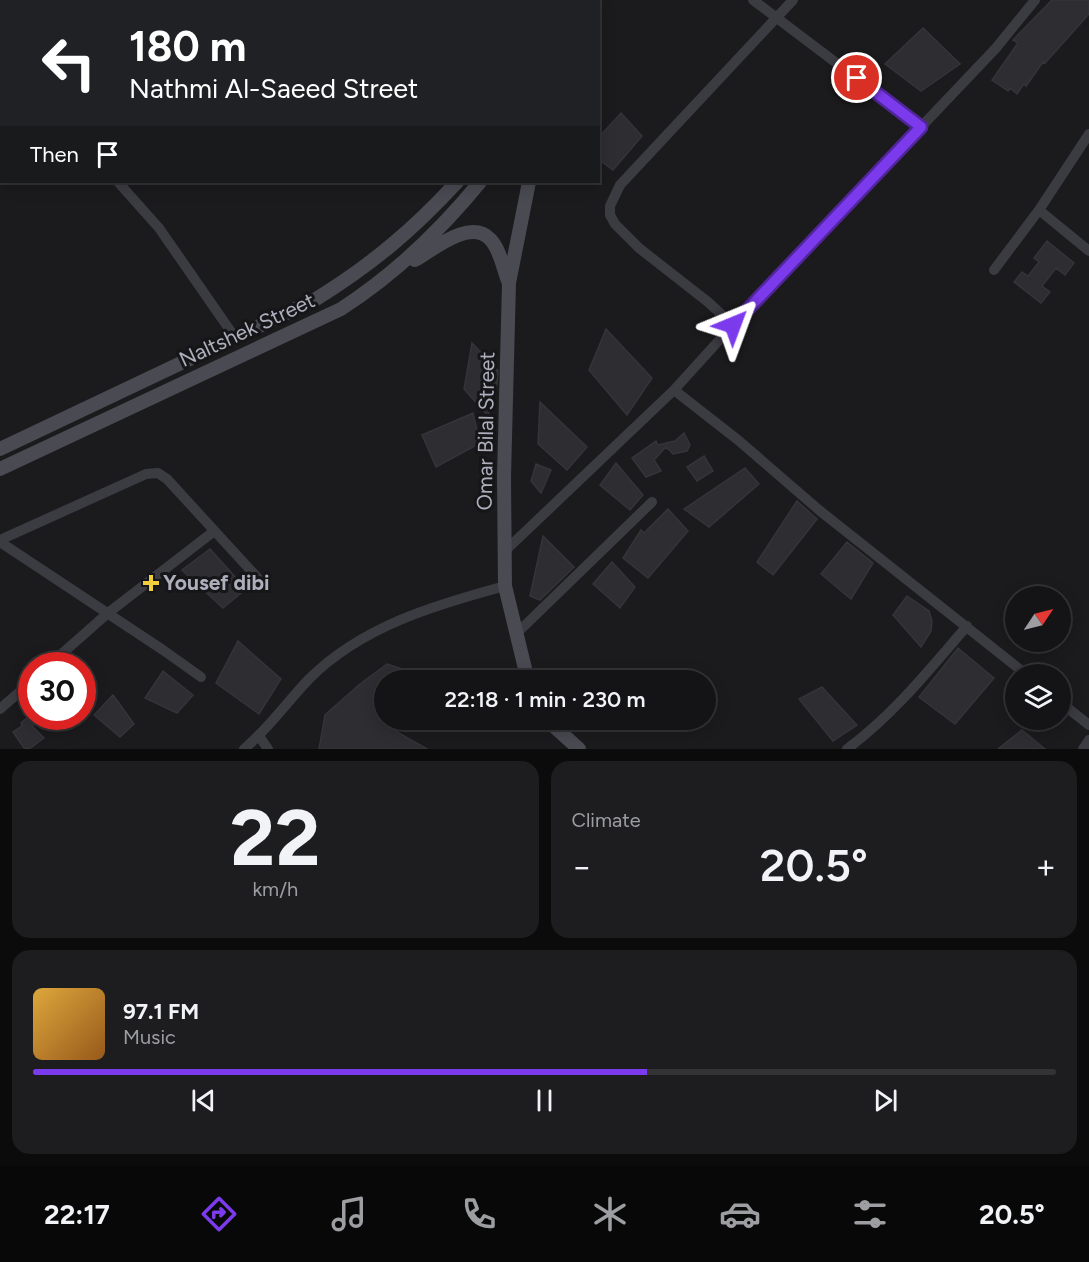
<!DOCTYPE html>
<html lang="en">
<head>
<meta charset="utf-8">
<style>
  body { margin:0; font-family:Figtree,sans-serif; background:#1d1d1f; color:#f1f3f6; height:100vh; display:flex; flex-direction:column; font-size:22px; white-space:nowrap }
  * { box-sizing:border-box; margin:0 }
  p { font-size:20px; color:#9d9ea1 }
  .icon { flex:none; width:33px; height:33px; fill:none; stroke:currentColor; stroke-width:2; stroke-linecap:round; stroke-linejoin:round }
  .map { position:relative; height:749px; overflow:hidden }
  .sheet { display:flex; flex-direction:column; gap:12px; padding:12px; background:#0b0b0c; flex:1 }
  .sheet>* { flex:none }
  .banner { position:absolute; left:0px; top:0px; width:600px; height:183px; box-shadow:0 3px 15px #0003,0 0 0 2px #333335; background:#202124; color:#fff; overflow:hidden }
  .needle { width:39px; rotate:55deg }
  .buttons { position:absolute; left:1005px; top:586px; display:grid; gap:12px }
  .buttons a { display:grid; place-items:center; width:66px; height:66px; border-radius:50%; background:#141416; box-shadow:0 3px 15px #0003,0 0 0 2px #333335; font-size:30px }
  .speed { position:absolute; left:18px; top:652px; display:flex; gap:12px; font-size:30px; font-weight:700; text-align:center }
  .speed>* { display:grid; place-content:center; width:78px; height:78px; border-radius:50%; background:#141416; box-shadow:0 3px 15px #0003,0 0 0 2px #333335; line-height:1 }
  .speed .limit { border:9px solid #d22; background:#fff; color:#111 }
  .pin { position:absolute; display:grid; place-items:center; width:51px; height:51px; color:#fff; margin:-26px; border:3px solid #fff; border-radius:50%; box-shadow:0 2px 6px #0007 }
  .me { position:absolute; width:66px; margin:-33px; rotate:44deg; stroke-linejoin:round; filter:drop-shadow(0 0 4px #0008) }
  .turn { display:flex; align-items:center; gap:21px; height:126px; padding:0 30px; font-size:27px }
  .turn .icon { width:78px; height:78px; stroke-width:2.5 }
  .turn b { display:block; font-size:42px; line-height:51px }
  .then { display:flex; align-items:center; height:57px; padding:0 30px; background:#0003; gap:12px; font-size:22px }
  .big { font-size:45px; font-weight:600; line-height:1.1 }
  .sheet .widget { flex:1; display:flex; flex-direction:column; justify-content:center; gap:9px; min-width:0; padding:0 21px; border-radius:18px; background:#1d1d1f }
  .sheet .dial { align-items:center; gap:0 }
  .dial b { font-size:78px; line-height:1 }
  .song { display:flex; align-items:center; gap:18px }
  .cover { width:72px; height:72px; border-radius:9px; background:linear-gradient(135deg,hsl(40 70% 55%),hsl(30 70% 35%)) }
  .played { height:6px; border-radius:3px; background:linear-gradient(90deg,#7c3aed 60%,#333335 60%) }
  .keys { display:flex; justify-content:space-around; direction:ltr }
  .heat { display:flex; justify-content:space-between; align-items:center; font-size:33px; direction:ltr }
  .sheet .tiles { flex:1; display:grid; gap:12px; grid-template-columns:1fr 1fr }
  .widget:last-child { grid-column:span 2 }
  .trip { position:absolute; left:374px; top:670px; width:342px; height:60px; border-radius:30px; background:#141416; box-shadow:0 3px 15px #0003,0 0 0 2px #333335; font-weight:600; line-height:60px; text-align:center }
  .menu { display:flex; height:96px; justify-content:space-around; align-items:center; background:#080809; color:#9d9ea1 }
  .menu .icon { width:42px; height:42px }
  .menu .selected { color:#7c3aed }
  .menu b { font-size:27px; color:#f1f3f6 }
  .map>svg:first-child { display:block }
</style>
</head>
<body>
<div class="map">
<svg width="1089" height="749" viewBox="0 0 1089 749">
  <rect width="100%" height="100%" fill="#1b1a1d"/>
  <path fill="#2e2d31" stroke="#353439" stroke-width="1.5" d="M 1052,0 L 1089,0 L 1089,14 L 1045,63 L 1043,62 L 1026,86 L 1024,84 L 1017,94 L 1010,88 L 1008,91 L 992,80 L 1018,43 L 1013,40 Z
    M 923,28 L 960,64 L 921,91 L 885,64 Z
    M 621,113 L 642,136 L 613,170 L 598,159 L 598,138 Z
    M 1047,241 L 1074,263 L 1065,275 L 1056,268 L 1042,286 L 1050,292 L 1041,303 L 1014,282 L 1022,272 L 1028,276 L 1039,262 L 1034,258 Z
    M 606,329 L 652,378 L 627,415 L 589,370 Z
    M 472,343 L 498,371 L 497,384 L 488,416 L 464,389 Z
    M 540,402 L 587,447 L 567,470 L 538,444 Z
    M 473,413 L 480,443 L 436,467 L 422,435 Z
    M 684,433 L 690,445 L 687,451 L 673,454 L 666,447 L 654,460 L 661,471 L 646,477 L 632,458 L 656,441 L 658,445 L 675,441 Z
    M 704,456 L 713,471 L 697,481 L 687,467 Z
    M 616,463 L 643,495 L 630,510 L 600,485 Z
    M 536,464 L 551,470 L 541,493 L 531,481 Z
    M 745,468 L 759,484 L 709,527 L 684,509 Z
    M 797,501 L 817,519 L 773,575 L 757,562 Z
    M 668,509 L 688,531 L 648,578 L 623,558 L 641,530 L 644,533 Z
    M 543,536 L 574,567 L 540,600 L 530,596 Z
    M 847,542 L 873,563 L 851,599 L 821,574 Z
    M 210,549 L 246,589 L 223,608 L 182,570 Z
    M 612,562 L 635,587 L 620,608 L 593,584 Z
    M 907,596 L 929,611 L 932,621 L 931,631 L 921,647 L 893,615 Z
    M 238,641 L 281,679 L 259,714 L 216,683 Z
    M 958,648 L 994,678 L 955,724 L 919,697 Z
    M 387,664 L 420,675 L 408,681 L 384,681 L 382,708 L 384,720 L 390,720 L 397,732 L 427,749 L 319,749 L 325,715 L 360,684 Z
    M 163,671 L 193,695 L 177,713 L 145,698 Z
    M 822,687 L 857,725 L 833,741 L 799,699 Z
    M 113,695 L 134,724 L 120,737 L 94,715 Z
    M 29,716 L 35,723 L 32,726 L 44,738 L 29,749 L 24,748 L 13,732 L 22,726 L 21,723 Z
    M 1022,730 L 1045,749 L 998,749 Z"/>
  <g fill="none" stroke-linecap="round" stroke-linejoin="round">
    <path stroke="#3b3b42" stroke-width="10" d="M 753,0 L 921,127 L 996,48 L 1035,0
      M 23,2 L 23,0
      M 118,182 L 159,228 L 234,336
      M 1039,210 L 1089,251
      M 994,270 L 1039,210 L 1089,134
      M 733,325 L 921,127
      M 674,390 L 733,325 L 708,302 L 639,248 L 615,224 L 610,215 L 610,206 L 620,185 L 793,0
      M 0,540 L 146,474 L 158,473 L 167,479 L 265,586
      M 0,542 L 163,650 L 201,677
      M 506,550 L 674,390 L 738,440 L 819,510 L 1027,675
      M 516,634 L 652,502
      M 48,666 L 108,613 L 213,532
      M 1060,702 L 1089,725
      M 0,709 L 32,681
      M 259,736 L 268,749
      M 244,749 C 269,728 287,702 309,679 C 362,626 435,605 505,586
      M 847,749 C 894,714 929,670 967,626
      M 1083,749 L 1089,740"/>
    <path stroke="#494a52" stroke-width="14" d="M 556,2 L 557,0
      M 576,2 L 577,0
      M 415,260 C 433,250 470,218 490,239 C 500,249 503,268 508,281
      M 0,449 L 316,299 C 371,265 413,230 457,182
      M 0,469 L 341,309 C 395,274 440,231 480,182
      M 528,681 L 505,586 L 504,477 L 509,283 L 529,182
      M 547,720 L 579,749"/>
  </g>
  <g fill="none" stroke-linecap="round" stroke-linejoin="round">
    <g stroke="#51269a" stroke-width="15">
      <path id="route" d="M 733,325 L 921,127 L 857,78"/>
    </g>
    <use href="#route" stroke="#7c3aed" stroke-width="10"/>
  </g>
  <path fill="#f1ce3e" stroke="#161518" stroke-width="2" d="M148 574h6v6h6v6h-6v6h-6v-6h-6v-6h6z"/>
  <g text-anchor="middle" stroke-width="6" stroke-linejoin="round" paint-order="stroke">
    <g font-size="21" fill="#adb0bc" stroke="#161518">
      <text transform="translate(247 330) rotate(-25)" y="7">Naltshek Street</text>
      <text transform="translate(486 431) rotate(-89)" y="7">Omar Bilal Street</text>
    </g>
    <g font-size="21" font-weight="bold" fill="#adb0bc" stroke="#161518" text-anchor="start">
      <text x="163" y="590">Yousef dibi</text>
    </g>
  </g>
</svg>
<div class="buttons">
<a><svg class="needle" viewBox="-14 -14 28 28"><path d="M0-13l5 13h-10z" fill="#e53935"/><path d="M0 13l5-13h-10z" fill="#9d9ea1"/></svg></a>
<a><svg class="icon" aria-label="layers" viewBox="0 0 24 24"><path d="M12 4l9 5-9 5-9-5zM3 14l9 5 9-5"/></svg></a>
</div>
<div class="speed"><div class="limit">30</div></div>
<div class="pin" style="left:857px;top:78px;background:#d93025"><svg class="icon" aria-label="arrive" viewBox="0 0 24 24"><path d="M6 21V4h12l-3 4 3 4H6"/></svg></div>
<svg class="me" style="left:733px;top:325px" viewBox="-20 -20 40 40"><path d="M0-17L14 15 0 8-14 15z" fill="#7c3aed" stroke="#fff" stroke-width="4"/></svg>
<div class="trip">22:18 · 1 min · 230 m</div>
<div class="banner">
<div class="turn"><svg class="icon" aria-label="left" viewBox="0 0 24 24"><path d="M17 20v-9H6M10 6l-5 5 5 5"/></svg><div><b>180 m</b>Nathmi Al-Saeed Street</div></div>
<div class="then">Then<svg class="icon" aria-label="arrive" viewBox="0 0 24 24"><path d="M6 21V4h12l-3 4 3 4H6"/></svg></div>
</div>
</div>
<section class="sheet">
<div class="tiles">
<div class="widget dial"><b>22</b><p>km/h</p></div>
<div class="widget"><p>Climate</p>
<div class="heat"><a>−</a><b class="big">20.5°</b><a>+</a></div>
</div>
<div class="widget">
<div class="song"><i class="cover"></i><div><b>97.1 FM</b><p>Music</p></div></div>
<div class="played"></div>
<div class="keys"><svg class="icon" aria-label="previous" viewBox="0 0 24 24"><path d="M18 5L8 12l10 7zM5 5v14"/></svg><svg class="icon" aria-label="pause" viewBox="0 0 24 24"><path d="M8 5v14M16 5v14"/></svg><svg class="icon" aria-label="next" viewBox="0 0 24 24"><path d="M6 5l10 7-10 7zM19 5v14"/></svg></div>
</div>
</div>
</section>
<nav class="menu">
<b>22:17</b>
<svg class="icon selected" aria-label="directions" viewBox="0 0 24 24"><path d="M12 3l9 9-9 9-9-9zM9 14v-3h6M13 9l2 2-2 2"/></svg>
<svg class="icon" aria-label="music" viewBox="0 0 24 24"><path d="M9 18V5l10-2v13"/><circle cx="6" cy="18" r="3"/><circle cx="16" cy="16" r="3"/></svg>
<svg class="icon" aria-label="phone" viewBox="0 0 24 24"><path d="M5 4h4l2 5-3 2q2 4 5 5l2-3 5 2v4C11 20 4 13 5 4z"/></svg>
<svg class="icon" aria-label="climate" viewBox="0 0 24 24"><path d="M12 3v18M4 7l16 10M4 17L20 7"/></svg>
<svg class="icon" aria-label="car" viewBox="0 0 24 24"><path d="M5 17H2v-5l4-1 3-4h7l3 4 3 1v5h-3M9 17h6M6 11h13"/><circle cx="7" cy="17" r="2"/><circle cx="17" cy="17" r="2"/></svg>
<svg class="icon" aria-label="filters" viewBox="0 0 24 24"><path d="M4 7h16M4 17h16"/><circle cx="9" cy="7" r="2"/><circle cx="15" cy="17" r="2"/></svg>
<b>20.5°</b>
</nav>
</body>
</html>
